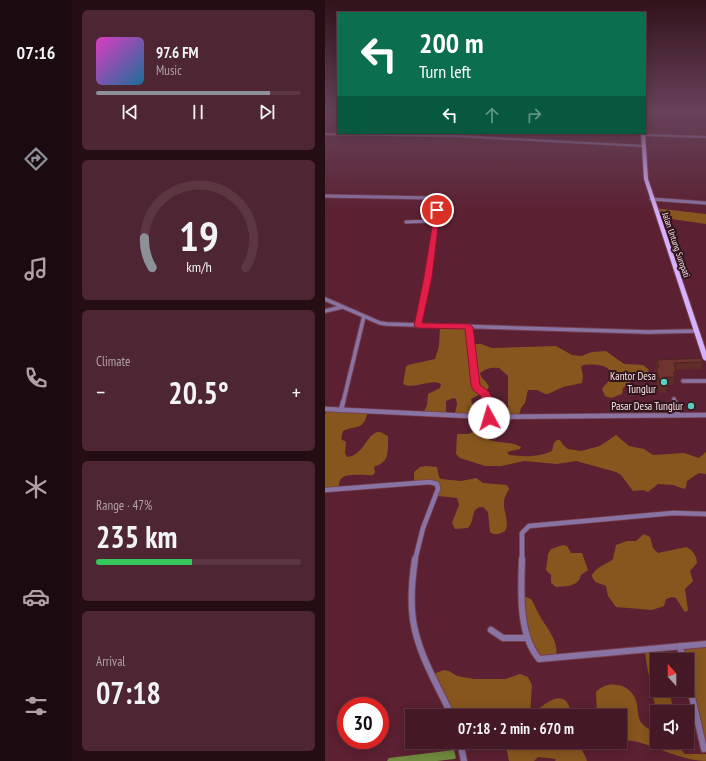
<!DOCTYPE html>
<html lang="en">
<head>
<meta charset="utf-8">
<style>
  body { margin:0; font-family:"PT Sans Narrow",sans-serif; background:#4e2532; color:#f1f3f6; height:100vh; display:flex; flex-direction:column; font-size:15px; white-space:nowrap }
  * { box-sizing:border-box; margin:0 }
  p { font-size:13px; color:#afa0a7 }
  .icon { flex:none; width:22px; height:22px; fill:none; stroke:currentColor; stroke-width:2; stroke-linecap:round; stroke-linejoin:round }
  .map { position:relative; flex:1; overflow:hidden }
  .sheet { display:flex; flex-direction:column; gap:10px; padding:10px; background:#250d14; width:253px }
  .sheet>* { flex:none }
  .top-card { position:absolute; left:12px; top:12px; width:309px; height:122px; border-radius:0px; box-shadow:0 2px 10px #0003,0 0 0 1px #5c3742; background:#0b6e4f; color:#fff; overflow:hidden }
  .needle { width:26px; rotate:339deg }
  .fabs { position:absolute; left:325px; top:653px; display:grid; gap:8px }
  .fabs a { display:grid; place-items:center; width:44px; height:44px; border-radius:0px; background:#441825; box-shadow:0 2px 10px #0003,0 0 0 1px #5c3742; font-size:20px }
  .speed { position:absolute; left:12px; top:697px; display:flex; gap:8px; font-size:20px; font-weight:700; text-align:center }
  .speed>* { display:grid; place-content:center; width:52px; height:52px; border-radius:50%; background:#441825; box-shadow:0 2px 10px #0003,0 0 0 1px #5c3742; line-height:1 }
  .speed .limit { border:6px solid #d22; background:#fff; color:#111 }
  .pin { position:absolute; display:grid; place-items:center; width:34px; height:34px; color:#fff; margin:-17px; border:2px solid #fff; border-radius:50%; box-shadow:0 1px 4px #0007 }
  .me { position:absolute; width:44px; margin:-22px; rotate:354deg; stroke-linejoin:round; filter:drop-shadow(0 0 3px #0008) }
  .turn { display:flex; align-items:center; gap:14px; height:84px; padding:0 16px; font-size:18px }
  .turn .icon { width:52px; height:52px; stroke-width:2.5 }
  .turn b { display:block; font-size:28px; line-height:34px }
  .lanes { display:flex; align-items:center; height:38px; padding:0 16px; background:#0003; justify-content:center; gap:20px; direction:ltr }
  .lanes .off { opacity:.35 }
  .big { font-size:30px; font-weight:600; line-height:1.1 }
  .sheet .widget { flex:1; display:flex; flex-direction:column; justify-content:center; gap:6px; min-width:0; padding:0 14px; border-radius:6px; background:#4e2532 }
  .sheet .dial { align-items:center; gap:0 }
  .dial svg { height:104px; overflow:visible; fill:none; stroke:#5c3742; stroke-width:7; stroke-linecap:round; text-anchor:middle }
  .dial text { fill:#f1f3f6; stroke:none }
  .song { display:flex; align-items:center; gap:12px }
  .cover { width:48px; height:48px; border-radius:6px; background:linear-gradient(135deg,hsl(310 70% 55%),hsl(200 70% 35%)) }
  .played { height:4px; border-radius:2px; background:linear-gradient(90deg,#8c9099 85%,#5c3742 85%) }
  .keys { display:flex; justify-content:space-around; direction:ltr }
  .heat { display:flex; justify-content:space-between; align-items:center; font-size:22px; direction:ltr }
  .charge { height:6px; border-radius:3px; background:linear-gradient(90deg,#34c759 47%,#5c3742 0) }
  .trip { position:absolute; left:80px; top:709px; width:222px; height:40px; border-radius:0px; background:#441825; box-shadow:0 2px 10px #0003,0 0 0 1px #5c3742; font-weight:600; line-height:40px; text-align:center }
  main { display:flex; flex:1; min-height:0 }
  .menu { display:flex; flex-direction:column; width:72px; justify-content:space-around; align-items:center; background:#1b0a0f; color:#afa0a7 }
  .menu .icon { width:28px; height:28px }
  .menu .current { color:#8c9099 }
  .menu b { font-size:18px; color:#f1f3f6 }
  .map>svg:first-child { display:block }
</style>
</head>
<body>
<main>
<nav class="menu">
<b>07:16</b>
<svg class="icon current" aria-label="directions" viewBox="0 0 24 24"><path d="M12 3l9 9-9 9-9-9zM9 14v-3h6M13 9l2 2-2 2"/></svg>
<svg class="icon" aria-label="music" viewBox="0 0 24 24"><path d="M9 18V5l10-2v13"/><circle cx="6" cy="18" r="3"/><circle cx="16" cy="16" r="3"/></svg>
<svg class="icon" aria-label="phone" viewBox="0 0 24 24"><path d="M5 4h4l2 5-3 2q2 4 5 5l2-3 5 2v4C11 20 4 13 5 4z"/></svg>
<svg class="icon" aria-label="climate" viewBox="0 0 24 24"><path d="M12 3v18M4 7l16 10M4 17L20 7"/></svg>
<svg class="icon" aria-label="car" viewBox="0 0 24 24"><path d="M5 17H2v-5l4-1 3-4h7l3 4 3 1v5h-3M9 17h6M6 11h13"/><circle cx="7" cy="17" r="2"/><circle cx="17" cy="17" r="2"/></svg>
<svg class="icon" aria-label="filters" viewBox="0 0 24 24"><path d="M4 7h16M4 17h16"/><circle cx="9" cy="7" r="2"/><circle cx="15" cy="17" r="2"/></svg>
</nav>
<section class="sheet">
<div class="widget">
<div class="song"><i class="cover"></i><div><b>97.6 FM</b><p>Music</p></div></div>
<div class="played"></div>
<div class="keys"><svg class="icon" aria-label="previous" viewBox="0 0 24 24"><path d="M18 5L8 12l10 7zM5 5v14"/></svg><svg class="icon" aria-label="pause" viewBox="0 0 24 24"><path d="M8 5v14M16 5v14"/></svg><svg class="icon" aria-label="next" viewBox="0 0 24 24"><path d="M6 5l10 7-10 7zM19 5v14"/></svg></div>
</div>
<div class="widget dial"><svg viewBox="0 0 100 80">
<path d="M14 69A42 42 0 1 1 86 69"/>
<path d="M14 69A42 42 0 0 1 8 46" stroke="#8c9099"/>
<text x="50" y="56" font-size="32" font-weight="700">19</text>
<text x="50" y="72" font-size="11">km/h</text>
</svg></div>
<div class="widget"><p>Climate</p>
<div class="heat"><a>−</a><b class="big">20.5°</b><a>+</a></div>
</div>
<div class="widget"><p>Range · 47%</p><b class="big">235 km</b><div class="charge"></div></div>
<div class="widget"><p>Arrival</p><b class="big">07:18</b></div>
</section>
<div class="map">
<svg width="381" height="761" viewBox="0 0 381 761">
  <rect width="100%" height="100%" fill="#5b2031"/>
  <path fill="#87561e" d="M 329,208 L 381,214 L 381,224 L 333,217 Z
    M 115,326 L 144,327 L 148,344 L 156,344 L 167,348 L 231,346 L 247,355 L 256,356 L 267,352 L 281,351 L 299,364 L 318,365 L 323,369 L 324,371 L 321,373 L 310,376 L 305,383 L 298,388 L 297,394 L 286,398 L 280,396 L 277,389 C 279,385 283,383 285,379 C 291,363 266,364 258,365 L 256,367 L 258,376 L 257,383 L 238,387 L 223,394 L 220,394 L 212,390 L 203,390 L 200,403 L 196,408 L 194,415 L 183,417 L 183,376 L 174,368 C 167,367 161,368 155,373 C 156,379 162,381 164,387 L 161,391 L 146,399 L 149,411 L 148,417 L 130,413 L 132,404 L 131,399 L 128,398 L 121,401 L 121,416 L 98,414 L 102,405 L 103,394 L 115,388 L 116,384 C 107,378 90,390 78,384 L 81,367 L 83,365 L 110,359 L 114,346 Z
    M 2,409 L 43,411 C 38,432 33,424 18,431 L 16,439 L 21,442 L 20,453 L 22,457 C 39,456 42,432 54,432 C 57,432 60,435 63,436 C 63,443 64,458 58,462 C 55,465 52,465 49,467 L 50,473 L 48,475 C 41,476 21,472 16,479 C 14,481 14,486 13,489 L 0,490 L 0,415 Z
    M 154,428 C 160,431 159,439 168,441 C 176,443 188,442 196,447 L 195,449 L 182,452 L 184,455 C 199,457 215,457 227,451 L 229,443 L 232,440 L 235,440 L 238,445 L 243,449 L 256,451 L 275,446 L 291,435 L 304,446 L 319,449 L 328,455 L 359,453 L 374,458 L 381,452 L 381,474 L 374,473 L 362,481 L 361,487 L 359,489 L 348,485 L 333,484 L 323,492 L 318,490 L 308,491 L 296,475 L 291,472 L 251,461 L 232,464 L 199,461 L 176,466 L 160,466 L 135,458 L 131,454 L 132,434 L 144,434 Z
    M 101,466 L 112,467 L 114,477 L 116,479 L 136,481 L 151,478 L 158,483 L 182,485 L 184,489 C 182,493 179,498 179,502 C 178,512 185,521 180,531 C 175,534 170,536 165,532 L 163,512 L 158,507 C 144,507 151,521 143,528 L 130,529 L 127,523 L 134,505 L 132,498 L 113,496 L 110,495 L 112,484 L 89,483 L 89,472 L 95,467 Z
    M 319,534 L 325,537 L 328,548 L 333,553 L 361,547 C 367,549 372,556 372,563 L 365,571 L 368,581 L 360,589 L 363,610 L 361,612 L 359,611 L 351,598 L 347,597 L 341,599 L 339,606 L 327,610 L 291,607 L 283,596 L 281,586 C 275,583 268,584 267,575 C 272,566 281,565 288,559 L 291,545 L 302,541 L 311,541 Z
    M 238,545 L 242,546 L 246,553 L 257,553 L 263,570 L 256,575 C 253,587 242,586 231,587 L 226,583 L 226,575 L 221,570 L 223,554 L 226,549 Z
    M 198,596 L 206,599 C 210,605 212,612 216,618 C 223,630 236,644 230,658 L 214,659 L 202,638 Z
    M 381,644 L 381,742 L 377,738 L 362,675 L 362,660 L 358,660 L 355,646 Z
    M 327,648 L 336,660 L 332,660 L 332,690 L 344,690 L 349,712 L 332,712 L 332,742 L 354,742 L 357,751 L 360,754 L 381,754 L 381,761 C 356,761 333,746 308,741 C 297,739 282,744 271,747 L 269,742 L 295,742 L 295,716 L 272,716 L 271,692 C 280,681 301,682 309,696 C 316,709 308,720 324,729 L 328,728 L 331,723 C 332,699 321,674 320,649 Z
    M 119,670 L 124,671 L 132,676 L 149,679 L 180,679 L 195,674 L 203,677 L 207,685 L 205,715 C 214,710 234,688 243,704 C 245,707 245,712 246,716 L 127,716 L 108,674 Z
    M 180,742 L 254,742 C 255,750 260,753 262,761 L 230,761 L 231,759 L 213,757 L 209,761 L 184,761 Z"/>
  <path fill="#708a3e" d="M 129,750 L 131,758 L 129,759 L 112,761 L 62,761 L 64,758 Z"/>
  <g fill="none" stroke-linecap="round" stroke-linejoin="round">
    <g stroke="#753f4e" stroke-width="3">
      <path id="street-far4" d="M 0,134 L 130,136 L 318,146
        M 318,135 L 381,137"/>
    </g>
    <g stroke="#753f4e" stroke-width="4.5">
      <path id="street-far3" d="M 0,196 L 109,198 L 114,200 L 102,280
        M 326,199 L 381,203
        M 81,222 L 110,221"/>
    </g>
    <g stroke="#753f4e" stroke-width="5.5">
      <path id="street-far2" d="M 0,299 L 55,323 L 62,324 L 323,332 L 372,331
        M 0,311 L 17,307
        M 93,326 L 103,279
        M 144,327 L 151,385 L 162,396 L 163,403
        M 358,381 L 381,381
        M 349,399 L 350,403
        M 18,403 L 39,316"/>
    </g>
    <g stroke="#753f4e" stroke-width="6">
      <path id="street-far1" d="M 163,402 L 164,417
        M 350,402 L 353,415
        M 0,409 L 164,417 L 381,415
        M 16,410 L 18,402
        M 0,490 L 105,482 L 112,484 L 113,489 L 98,528 L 90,560
        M 197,560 L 197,533 L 204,526 L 348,513 L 381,514"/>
    </g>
    <g stroke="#753f4e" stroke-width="8">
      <path id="street" d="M 90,559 C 87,579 85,600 88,620 C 93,654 113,686 127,716
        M 197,559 C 196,590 193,634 214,659 L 381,644
        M 166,630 L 178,638 L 202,638
        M 355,646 L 358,660
        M 362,675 L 379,749
        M 135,742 L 139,761"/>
    </g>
    <g stroke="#753f4e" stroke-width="2">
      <path id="primary" d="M 316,133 L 320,133 L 323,179 L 381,351 L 381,361 L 378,359 L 319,179 Z"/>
    </g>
    <use href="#street-far4" stroke="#8973a2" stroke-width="2"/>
    <use href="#street-far3" stroke="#8973a2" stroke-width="3"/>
    <use href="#street-far2" stroke="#8973a2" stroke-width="3.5"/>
    <use href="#street-far1" stroke="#8973a2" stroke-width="4.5"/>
    <use href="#street" stroke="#8973a2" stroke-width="6"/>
    <use href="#primary" fill="#d5b1fe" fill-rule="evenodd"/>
  </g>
  <path fill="#602c28" d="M 332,360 L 378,362 L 376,369 L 350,370 L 351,372 L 348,385 L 342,385 L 341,393 L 334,393 L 329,374 Z"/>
  <path fill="#70332f" stroke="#4e2421" d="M 376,358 L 378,362 L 349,363 L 351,372 L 348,372 L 350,377 L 340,377 L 342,386 L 336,386 L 331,367 L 334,367 L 332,360 Z"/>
  <linearGradient id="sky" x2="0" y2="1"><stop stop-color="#32121b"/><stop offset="0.51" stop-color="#66425a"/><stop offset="1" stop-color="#66425a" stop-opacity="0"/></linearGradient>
  <rect width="381" height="216" fill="url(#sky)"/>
  <path fill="#e11d48" stroke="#92132f" d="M 110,209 L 115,210 L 107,277 L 97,323 L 144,324 L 148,327 L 155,385 L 164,392 L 167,398 L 169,418 L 164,421 L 159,418 L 156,396 L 148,390 L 146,385 L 140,329 L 93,328 L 89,326 L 99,277 Z"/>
  <g fill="#57cec1" stroke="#30151c" stroke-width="1.5">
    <circle cx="339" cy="382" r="4"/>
    <circle cx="366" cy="406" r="4"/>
  </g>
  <g text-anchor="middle" stroke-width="4" stroke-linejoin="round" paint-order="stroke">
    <g font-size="9" fill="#fce4e8" stroke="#30151c">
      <text transform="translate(351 245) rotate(71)" y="3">Jalan Untung Suropati</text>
    </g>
    <g font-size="11" fill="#fce4e8" stroke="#30151c" text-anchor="end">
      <text x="331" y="380">Kantor Desa<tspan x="331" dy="13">Tunglur</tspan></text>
      <text x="358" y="410">Pasar Desa Tunglur</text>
    </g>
  </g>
</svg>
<div class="fabs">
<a><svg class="needle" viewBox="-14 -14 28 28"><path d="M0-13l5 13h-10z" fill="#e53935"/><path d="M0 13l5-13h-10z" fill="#afa0a7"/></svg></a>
<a><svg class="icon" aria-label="sound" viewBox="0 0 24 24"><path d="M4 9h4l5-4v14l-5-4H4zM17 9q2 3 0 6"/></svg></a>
</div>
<div class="speed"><div class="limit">30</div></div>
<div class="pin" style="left:112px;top:210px;background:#d93025"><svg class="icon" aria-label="arrive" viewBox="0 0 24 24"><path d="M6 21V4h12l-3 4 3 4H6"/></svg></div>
<svg class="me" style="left:164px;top:418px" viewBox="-20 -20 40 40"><circle r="19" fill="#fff"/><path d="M0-13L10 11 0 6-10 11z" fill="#e11d48"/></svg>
<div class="trip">07:18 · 2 min · 670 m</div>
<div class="top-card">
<div class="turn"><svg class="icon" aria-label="left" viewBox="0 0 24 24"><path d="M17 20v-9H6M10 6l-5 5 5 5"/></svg><div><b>200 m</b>Turn left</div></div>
<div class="lanes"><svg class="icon" aria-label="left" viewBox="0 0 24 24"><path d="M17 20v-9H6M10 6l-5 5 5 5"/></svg><svg class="icon off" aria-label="ahead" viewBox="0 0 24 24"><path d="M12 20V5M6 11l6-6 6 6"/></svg><svg class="icon off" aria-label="right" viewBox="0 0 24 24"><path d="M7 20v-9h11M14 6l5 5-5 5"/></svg></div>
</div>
</div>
</main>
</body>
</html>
